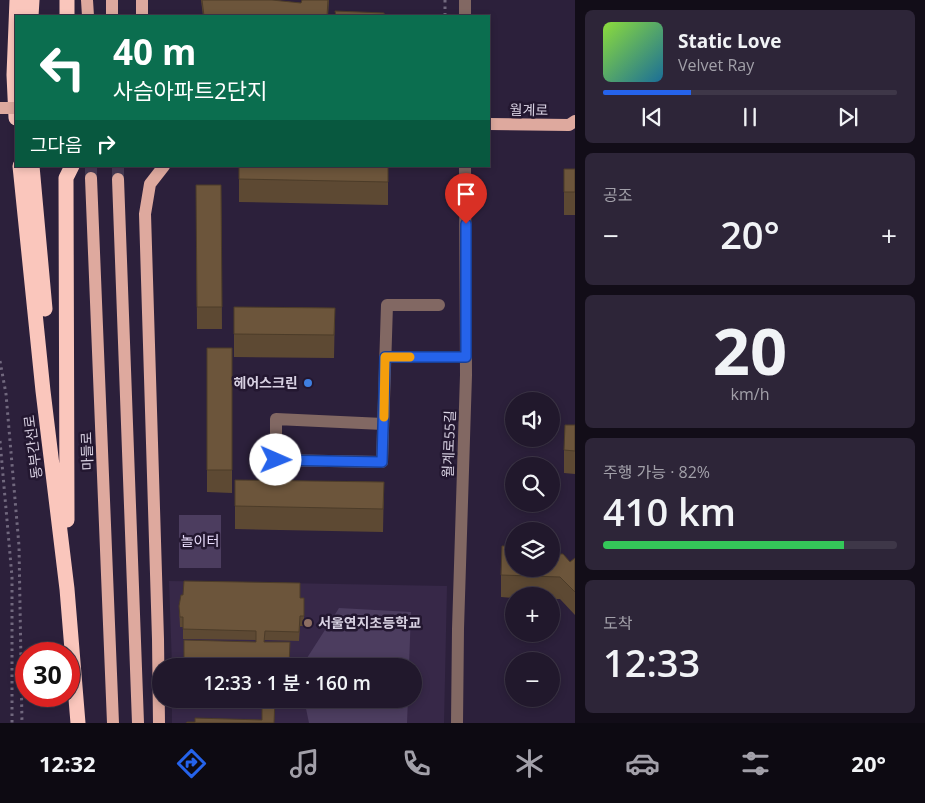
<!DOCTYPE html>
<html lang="ko">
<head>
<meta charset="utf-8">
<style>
  body { margin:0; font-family:"Open Sans","Noto Sans KR",sans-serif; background:#2d2538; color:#f1f3f6; height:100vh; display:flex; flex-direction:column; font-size:19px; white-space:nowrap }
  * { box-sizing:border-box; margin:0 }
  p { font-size:16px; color:#a2a0a9 }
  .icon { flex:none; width:28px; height:28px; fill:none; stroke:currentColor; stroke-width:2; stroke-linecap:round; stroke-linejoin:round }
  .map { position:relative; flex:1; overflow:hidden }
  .sheet { display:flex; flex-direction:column; gap:10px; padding:10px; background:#120d18; width:350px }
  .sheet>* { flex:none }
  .guide { position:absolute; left:15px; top:15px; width:475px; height:152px; border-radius:0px; box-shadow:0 2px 8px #0003,0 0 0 1px #3e3748; background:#0b6e4f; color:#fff; overflow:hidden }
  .controls { position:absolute; left:505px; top:392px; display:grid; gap:10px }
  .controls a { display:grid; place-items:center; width:55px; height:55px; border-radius:50%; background:#21182c; box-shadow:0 2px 8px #0003,0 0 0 1px #3e3748; font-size:25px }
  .speed { position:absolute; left:15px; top:642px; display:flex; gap:10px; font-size:25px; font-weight:700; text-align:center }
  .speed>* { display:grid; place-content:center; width:65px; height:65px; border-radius:50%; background:#21182c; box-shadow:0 2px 8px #0003,0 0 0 1px #3e3748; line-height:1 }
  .speed .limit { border:8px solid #d22; background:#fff; color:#111 }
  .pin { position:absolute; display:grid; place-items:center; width:42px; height:42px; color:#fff; margin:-51px -21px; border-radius:50% 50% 50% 0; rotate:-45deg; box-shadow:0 0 5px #0007 }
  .pin .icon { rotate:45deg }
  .me { position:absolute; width:55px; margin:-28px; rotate:91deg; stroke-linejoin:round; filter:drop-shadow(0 0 4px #0008) }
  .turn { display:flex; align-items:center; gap:18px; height:105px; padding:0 15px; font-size:22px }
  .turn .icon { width:65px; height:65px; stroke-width:2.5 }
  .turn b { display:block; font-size:35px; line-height:42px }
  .then { display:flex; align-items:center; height:48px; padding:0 15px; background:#0003; gap:10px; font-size:19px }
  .big { font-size:38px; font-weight:600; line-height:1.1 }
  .sheet .tile { flex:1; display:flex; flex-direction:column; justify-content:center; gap:8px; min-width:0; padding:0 18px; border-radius:8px; background:#2d2538 }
  .sheet .dial { align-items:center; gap:0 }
  .dial b { font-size:65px; line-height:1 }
  .song { display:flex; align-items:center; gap:15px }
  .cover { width:60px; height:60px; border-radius:8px; background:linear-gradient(135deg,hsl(90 70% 55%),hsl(200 70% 35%)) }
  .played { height:5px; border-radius:2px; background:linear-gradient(90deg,#2563eb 30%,#3e3748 30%) }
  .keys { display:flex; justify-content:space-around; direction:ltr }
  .heat { display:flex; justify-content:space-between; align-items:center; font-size:28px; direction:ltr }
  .charge { height:8px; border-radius:4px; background:linear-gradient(90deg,#34c759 82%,#3e3748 0) }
  .trip { position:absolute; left:152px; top:658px; width:270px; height:50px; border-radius:25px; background:#21182c; box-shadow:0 2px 8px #0003,0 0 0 1px #3e3748; font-weight:600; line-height:50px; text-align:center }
  .tab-bar { display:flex; height:80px; justify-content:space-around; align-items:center; background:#0d0a12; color:#a2a0a9 }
  .tab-bar .icon { width:35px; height:35px }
  .tab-bar .on { color:#2563eb }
  .tab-bar b { font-size:22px; color:#f1f3f6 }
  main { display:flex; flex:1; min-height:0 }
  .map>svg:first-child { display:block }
</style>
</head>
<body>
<main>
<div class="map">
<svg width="575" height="723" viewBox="0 0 575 723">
  <rect width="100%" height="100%" fill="#2c203b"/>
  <path fill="#372848" d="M 169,581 L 447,586 L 444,723 L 172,723 L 172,699 L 414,699 L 414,666 L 172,666 Z"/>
  <path fill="#4c3d5f" d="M 179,515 L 221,515 L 221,568 L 179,568 Z
    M 339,608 L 411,612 L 409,666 L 306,666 L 307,658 Z
    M 304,699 L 408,699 L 407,723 L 309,723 Z"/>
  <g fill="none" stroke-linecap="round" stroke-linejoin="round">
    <path stroke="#463b54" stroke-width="12" stroke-dasharray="12 6" stroke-linecap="butt" d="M 91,166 L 91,178
      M 118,166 L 118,179"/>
    <path stroke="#71687e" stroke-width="3" stroke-dasharray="2.5 4" stroke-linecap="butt" d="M 445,0 L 445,16
      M 0,361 L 6,394 L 19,546 L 22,723
      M 0,441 L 12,577 L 12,723"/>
    <path stroke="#826863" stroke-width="12" d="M 465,0 L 465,16
      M 385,357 L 466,357
      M 383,424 L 276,419 L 276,460 L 382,462 L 387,305 L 439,305
      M 457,723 L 458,629 L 466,375 L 465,166"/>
    <path stroke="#dea99e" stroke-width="12" d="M 87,0 L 88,16
      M 112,0 L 112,16
      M 142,0 L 142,16
      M 489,124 L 569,125 L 575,121
      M 91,178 L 113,723
      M 118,179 L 138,723
      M 159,723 L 158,639 L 145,214 L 150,184 L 164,166"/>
    <path stroke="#fac6bc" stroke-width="15" d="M 31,16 L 32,0
      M 67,16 L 67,0
      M 16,118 L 14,75 L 17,0
      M 20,166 L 43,391 L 67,589 L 78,723
      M 32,166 L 45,309
      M 67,520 L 66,178 L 72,166"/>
    <path stroke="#dea99e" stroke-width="12" d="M 0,108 L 16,108"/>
  </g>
  <path fill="#5d4933" d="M 201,0 L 272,0 L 301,3 L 329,0 L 328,16 L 203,16 Z
    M 388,166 L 388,205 L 239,202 L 239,179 Z
    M 564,169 L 575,169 L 575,215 L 564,215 Z
    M 196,185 L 221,185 L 222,329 L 197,329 Z
    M 234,307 L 335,308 L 334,358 L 234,357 Z
    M 207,348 L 232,348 L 232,493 L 207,492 Z
    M 575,425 L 575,474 L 564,473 L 564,450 Z
    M 235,480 L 384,482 L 383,532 L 235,529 Z
    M 575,558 L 575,615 L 560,599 L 551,599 L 551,596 L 514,596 L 514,598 L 501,597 L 501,575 L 570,562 Z
    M 300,598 L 304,608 L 304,626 L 300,626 L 299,641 L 265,640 L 256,642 L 256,640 L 183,639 L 183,627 L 180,627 L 179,606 Z"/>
  <path fill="#6c553b" stroke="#4c3c29" d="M 202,0 L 272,0 L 301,3 L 302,0 L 328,0 L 327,16 L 204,16 Z
    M 335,11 L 384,13 L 385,16 L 336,16 Z
    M 239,166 L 388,166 L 388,182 L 239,179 Z
    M 564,169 L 575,169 L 575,192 L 564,192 Z
    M 196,185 L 221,185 L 222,307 L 197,307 Z
    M 234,307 L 335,308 L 334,335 L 234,334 Z
    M 207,348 L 232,348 L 232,470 L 207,470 Z
    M 565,425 L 575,425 L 575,451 L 564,450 Z
    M 235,480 L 384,482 L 383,509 L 235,506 Z
    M 502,546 L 514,546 L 514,569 L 551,569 L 551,554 L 563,554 L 570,562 L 575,558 L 575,592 L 560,577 L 501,575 Z
    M 184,581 L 300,583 L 300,598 L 304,598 L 304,616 L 300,616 L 299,632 L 265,631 L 264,642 L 290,642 L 289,666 L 184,666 L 184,640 L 256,642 L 256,631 L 183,629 L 183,617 L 180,617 L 179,606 L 181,595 L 183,595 Z
    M 262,699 L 275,699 L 274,723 L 186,723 L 187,722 L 195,722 L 195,718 L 262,720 Z"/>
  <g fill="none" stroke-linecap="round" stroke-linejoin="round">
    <g stroke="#184099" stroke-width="12">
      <path id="route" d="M 276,460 L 382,462 L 385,357 L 466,357 L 466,224"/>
    </g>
    <use href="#route" stroke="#2563eb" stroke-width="9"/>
    <path stroke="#f59e0b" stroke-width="9" d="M 384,417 L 385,357 L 410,357"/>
  </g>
  <circle fill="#3f7fe0" stroke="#231730" stroke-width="2" cx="308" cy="383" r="5"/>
  <circle fill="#8d6e63" stroke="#231730" stroke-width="2" cx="308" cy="623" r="5"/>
  <g text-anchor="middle" stroke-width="5" stroke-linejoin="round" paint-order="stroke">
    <g font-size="14" fill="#d8d1e2" stroke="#231730">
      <text transform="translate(529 110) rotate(1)" y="5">월계로</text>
      <text transform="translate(449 444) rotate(-88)" y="5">월계로55길</text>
      <text transform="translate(33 447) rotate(-97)" y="5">동부간선로</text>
      <text transform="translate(87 451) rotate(-92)" y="5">마들로</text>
    </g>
    <g font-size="14" font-weight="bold" fill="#d8d1e2" stroke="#231730" text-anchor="end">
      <text x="298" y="388">헤어스크린</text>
      <text x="318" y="628" text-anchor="start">서울연지초등학교</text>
    </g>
    <g font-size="14" fill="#e8dcfa" stroke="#231730">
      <text x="200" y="546">놀이터</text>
    </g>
  </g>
</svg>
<div class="controls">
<a><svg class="icon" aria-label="sound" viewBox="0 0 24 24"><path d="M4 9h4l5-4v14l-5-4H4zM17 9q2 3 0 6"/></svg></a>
<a><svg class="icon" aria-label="search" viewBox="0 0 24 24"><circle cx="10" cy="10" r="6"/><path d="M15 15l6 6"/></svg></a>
<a><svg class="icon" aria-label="layers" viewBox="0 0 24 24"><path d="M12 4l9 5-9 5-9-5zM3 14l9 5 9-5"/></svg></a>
<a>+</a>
<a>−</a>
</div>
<div class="speed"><div class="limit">30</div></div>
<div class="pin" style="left:466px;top:224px;background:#d93025"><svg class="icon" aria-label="arrive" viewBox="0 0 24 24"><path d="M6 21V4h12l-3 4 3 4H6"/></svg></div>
<svg class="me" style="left:276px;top:460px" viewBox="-20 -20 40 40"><circle r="19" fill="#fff"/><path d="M0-13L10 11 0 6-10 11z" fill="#2563eb"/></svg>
<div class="trip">12:33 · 1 분 · 160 m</div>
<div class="guide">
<div class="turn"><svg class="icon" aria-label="left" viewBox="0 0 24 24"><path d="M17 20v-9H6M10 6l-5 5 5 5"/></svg><div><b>40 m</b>사슴아파트2단지</div></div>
<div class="then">그다음<svg class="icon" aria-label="right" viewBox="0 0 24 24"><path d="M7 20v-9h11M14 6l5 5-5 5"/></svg></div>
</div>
</div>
<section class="sheet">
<div class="tile">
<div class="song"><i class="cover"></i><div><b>Static Love</b><p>Velvet Ray</p></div></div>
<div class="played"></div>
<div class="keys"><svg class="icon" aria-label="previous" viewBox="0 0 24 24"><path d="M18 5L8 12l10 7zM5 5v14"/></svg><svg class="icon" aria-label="pause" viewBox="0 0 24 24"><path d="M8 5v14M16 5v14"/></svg><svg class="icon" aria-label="next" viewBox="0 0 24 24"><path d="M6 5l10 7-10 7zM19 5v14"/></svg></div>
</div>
<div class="tile"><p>공조</p>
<div class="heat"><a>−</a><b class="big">20°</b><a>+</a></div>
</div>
<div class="tile dial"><b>20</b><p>km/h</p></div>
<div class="tile"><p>주행 가능 · 82%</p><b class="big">410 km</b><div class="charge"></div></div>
<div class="tile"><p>도착</p><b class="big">12:33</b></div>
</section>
</main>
<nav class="tab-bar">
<b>12:32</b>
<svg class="icon on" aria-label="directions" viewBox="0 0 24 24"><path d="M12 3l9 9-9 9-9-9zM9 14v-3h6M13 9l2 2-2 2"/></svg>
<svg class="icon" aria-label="music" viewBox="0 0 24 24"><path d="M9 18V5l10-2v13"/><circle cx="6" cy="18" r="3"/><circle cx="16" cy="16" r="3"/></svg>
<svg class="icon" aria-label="phone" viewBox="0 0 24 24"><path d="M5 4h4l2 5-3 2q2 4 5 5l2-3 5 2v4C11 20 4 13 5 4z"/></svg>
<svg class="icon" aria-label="climate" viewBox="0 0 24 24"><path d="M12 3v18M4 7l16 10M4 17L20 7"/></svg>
<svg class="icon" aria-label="car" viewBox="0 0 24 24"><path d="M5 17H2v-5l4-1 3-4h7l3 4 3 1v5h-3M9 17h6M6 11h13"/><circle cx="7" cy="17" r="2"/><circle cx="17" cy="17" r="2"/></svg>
<svg class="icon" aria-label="filters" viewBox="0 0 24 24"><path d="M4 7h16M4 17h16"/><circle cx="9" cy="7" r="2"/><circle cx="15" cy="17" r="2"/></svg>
<b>20°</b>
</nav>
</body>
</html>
